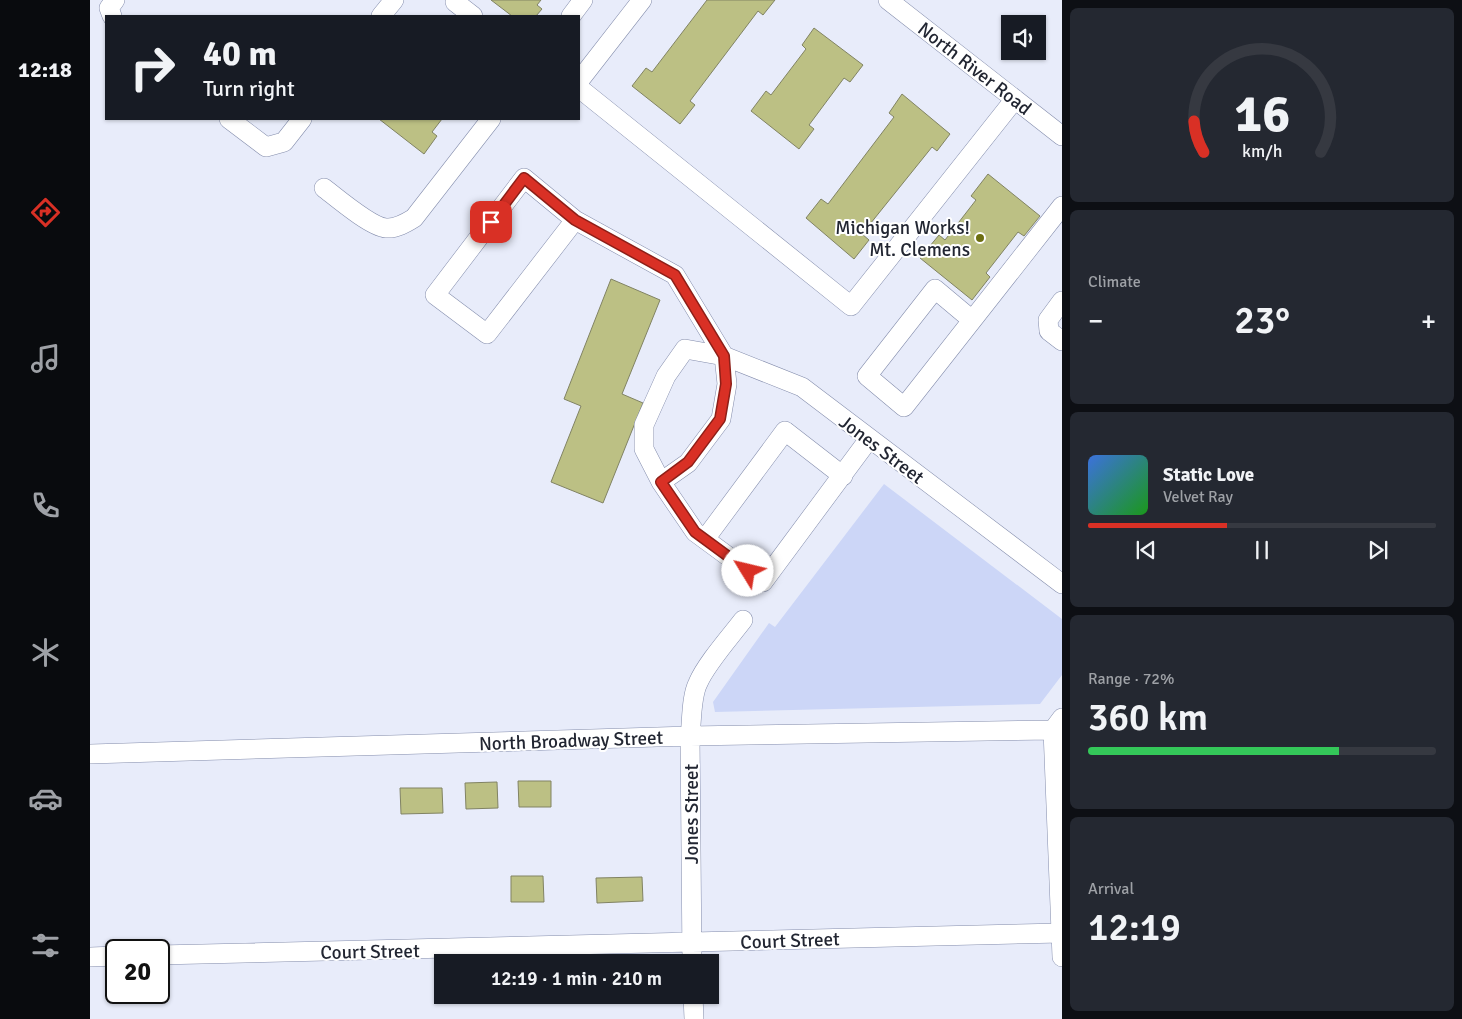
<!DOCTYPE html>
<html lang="en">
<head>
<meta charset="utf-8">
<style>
  body { margin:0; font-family:Signika,sans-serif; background:#242831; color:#f1f3f6; height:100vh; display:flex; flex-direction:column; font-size:19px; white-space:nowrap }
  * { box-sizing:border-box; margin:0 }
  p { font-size:16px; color:#9ea1a6 }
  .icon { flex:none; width:28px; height:28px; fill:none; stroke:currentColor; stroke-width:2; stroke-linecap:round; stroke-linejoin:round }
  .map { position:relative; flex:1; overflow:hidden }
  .side { display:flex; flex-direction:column; gap:8px; padding:8px; background:#0d0f14; width:400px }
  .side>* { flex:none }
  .hud { position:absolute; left:15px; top:15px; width:475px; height:105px; border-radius:0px; box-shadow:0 1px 4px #0004; background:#171b24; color:#f1f3f6; overflow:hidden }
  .controls { position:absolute; left:911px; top:15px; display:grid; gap:10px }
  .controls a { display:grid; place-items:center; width:45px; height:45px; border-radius:0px; background:#171b24; box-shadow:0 1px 4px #0004; font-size:25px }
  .speed { position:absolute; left:15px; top:939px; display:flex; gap:10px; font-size:25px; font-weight:700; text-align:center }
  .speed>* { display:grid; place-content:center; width:65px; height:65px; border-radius:50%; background:#171b24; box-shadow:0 1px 4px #0004; line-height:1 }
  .speed .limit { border:2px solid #111; border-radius:8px; background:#fff; color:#111 }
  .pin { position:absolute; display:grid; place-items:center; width:42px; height:42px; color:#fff; margin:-21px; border-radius:10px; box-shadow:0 2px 8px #0006 }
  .me { position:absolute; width:55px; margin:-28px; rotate:306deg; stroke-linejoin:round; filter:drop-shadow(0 0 4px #0008) }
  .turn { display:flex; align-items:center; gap:18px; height:105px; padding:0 15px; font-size:22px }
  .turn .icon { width:65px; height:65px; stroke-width:2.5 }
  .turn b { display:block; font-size:35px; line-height:42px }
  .big { font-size:38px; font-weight:600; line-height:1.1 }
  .side .widget { flex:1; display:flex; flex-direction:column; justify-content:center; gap:8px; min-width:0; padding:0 18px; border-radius:8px; background:#242831 }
  .side .dial { align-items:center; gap:0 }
  .dial svg { height:130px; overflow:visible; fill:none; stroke:#363941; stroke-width:7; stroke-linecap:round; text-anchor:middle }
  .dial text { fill:#f1f3f6; stroke:none }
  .song { display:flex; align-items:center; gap:15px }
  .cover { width:60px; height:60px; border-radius:8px; background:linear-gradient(135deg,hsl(220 70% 55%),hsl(120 70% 35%)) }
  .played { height:5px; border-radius:2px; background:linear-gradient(90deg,#d93025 40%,#363941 40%) }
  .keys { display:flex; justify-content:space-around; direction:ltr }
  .heat { display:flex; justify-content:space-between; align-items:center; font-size:28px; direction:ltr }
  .charge { height:8px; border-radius:4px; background:linear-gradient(90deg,#34c759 72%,#363941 0) }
  .trip { position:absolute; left:344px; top:954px; width:285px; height:50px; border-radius:0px; background:#171b24; box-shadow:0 1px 4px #0004; font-weight:600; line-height:50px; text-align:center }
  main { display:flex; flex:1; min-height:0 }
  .dock { display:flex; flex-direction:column; width:90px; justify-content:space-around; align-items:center; background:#090b0e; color:#9ea1a6 }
  .dock .icon { width:35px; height:35px }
  .dock .on { color:#d93025 }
  .dock b { font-size:22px; color:#f1f3f6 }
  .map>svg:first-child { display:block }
</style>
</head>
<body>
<main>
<nav class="dock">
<b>12:18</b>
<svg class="icon on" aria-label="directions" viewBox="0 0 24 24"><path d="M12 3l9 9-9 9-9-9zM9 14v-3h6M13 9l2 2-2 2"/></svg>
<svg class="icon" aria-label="music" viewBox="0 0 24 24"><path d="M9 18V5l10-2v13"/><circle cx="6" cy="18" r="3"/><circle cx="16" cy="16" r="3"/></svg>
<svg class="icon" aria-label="phone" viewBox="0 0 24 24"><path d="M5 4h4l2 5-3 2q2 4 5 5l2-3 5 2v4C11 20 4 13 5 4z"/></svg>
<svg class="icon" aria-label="climate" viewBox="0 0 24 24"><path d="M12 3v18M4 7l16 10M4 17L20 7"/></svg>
<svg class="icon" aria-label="car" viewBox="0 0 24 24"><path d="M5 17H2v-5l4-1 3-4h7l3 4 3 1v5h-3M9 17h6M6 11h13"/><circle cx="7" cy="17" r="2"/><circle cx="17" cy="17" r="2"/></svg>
<svg class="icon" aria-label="filters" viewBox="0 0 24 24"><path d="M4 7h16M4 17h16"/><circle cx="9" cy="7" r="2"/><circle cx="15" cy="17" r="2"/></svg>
</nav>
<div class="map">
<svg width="972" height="1019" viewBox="0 0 972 1019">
  <rect width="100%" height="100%" fill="#e8ecfa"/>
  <path fill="#ccd6f7" d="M 794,484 L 972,619 L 972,675 L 950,704 L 625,712 L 623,702 L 679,623 L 685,627 Z"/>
  <path fill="#bcc084" stroke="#818363" d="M 401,0 L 451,0 L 447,5 L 452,9 L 446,16 L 422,16 Z
    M 617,0 L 685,0 L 673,15 L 668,11 L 600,101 L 605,105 L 590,124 L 542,86 L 556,68 L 562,72 Z
    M 724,28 L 773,65 L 760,82 L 754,78 L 719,125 L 724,129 L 709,149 L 661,111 L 676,91 L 681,95 L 716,49 L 712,45 Z
    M 812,94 L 860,134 L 847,151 L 842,147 L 772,234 L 779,240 L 764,259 L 716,218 L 731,199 L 738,204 L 804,117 L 799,113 Z
    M 289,119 L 352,119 L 342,132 L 347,136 L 334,154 Z
    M 898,174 L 950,216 L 934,236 L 928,232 L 896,273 L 900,277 L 882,300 L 830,258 L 849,235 L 855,240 L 886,200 L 881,196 Z
    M 521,279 L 570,300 L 532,394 L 553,403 L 513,503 L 461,482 L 491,406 L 474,399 Z
    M 428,781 L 461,781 L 461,807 L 429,807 Z
    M 407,782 L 408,808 L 376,809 L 375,783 Z
    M 310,788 L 352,788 L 353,813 L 311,814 Z
    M 421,876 L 453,876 L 454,902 L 421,902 Z
    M 552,877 L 553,901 L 507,903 L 506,878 Z"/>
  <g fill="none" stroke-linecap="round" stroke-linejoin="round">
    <g stroke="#848dac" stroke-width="20">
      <path id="minor" d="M 798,0 L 972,136
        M 365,2 L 383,16
        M 22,16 L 19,8 L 25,0
        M 291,16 L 304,0
        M 481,16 L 493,0
        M 489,81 L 552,0
        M 489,88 L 761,306 L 925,99
        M 139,119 L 176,147 L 194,142 L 212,119
        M 234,188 C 247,198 281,227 296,228 C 306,229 316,223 324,218 L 401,119
        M 485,220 L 397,334 L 345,295 L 434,178 L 485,220 L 585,275 L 634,356 L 637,384 L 631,419 L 598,463 L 571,482
        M 972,301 L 958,320 L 959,331 L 972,341
        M 882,320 L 845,289 L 777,376 L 814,407 L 972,206
        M 779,439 L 673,582 L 605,532 L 571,482 L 554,449 L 554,425 L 576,376 L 595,349 L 634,356 L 712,387 L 972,584
        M 615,539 L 695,431 L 753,476
        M 972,718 L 963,730 L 972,957
        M 0,754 L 600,736 L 963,730
        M 69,955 L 971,933
        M 0,957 L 26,956
        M 602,962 L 600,736 C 602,721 601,697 608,683 C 616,664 640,637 653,620
        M 603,995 L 604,1019"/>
    </g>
    <use href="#minor" stroke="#fff" stroke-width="19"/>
  </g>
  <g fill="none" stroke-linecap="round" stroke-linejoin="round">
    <g stroke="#8d1f18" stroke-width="12">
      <path id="route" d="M 401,222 L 434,178 L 485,220 L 585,275 L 634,356 L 636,384 L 630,419 L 598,462 L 571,482 L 605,532 L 658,571"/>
    </g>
    <use href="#route" stroke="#d93025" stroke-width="9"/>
  </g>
  <circle fill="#6d6f12" stroke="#fff" stroke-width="2" cx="890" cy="238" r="5"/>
  <g text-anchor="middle" stroke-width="4" stroke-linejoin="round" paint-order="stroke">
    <g font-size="19" fill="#222632" stroke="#fff">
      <text transform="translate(885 68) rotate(38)" y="7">North River Road</text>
      <text transform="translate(792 449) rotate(37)" y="7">Jones Street</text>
      <text transform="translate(481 740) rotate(-2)" y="7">North Broadway Street</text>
      <text transform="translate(601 814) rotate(-90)" y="7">Jones Street</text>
      <text transform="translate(700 940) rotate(-2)" y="7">Court Street</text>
      <text transform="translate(280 951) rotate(-1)" y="7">Court Street</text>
    </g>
    <g font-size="19" fill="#222632" stroke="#fff" text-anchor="end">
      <text x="880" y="234">Michigan Works!<tspan x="880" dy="22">Mt. Clemens</tspan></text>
    </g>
  </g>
</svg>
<div class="controls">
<a><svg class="icon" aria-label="sound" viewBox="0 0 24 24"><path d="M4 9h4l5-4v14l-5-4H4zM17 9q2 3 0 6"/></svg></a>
</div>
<div class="speed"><div class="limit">20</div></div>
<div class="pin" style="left:401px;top:222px;background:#d93025"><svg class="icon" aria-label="arrive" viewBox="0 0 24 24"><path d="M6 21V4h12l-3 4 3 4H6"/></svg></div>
<svg class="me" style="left:658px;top:571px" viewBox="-20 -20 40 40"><circle r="19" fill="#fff"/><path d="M0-13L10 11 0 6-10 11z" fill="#d93025"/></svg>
<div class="trip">12:19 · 1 min · 210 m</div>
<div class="hud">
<div class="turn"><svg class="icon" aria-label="right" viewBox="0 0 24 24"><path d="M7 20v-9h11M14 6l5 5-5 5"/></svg><div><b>40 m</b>Turn right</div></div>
</div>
</div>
<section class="side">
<div class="widget dial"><svg viewBox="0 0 100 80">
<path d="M14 69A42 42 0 1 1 86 69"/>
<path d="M14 69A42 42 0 0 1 8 50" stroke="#d93025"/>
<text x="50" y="56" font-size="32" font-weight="700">16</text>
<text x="50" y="72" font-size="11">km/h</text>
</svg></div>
<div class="widget"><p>Climate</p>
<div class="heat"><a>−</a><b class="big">23°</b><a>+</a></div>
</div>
<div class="widget">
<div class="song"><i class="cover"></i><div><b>Static Love</b><p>Velvet Ray</p></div></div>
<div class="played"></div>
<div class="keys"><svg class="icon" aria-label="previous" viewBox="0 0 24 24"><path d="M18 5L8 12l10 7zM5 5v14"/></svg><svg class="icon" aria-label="pause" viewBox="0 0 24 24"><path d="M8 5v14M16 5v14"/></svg><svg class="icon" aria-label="next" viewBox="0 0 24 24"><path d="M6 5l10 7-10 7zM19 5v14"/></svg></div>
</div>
<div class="widget"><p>Range · 72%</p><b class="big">360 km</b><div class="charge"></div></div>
<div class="widget"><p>Arrival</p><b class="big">12:19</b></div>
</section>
</main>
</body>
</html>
